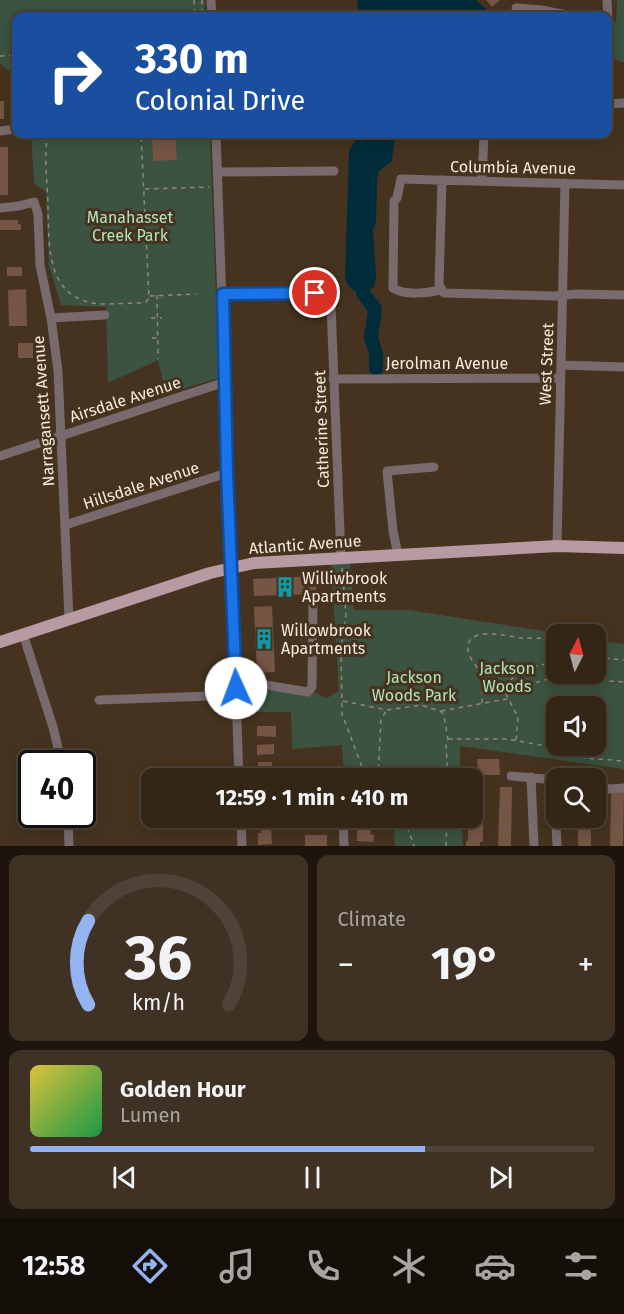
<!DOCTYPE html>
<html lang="en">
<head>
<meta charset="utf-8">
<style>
  body { margin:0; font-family:"Fira Sans",sans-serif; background:#3f3224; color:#f1f3f6; height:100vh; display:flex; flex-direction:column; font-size:22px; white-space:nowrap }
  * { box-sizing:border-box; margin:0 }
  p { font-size:20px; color:#a9a5a1 }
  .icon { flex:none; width:33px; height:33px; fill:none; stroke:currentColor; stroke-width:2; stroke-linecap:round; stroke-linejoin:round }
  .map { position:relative; height:846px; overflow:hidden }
  .drawer { display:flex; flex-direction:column; gap:9px; padding:9px; background:#1d150d; flex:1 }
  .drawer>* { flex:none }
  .top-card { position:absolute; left:12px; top:12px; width:600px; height:126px; border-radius:12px; box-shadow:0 3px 15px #0003,0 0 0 2px #4e4336; background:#1a4fa0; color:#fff; overflow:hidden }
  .needle { width:39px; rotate:6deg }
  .controls { position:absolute; left:546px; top:624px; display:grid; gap:12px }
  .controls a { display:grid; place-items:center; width:60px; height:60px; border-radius:12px; background:#342617; box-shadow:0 3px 15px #0003,0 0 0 2px #4e4336; font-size:30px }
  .speed { position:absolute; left:18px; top:750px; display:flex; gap:12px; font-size:30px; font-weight:700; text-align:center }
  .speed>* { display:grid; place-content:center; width:78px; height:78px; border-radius:50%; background:#342617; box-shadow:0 3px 15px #0003,0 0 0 2px #4e4336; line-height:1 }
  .speed .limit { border:3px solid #111; border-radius:9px; background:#fff; color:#111 }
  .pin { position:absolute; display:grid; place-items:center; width:51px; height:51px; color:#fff; margin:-26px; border:3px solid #fff; border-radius:50%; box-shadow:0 2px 6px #0007 }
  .me { position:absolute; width:66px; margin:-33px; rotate:358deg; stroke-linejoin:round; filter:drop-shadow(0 0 4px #0008) }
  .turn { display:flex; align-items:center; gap:21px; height:126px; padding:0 24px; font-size:27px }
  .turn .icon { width:78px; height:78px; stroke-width:2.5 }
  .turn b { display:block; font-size:42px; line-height:51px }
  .big { font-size:45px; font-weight:700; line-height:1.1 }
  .drawer .widget { flex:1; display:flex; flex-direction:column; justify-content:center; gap:9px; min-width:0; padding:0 21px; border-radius:12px; background:#3f3224 }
  .drawer .dial { align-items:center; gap:0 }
  .dial svg { height:156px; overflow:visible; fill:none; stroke:#4e4336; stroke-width:7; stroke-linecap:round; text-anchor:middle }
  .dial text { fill:#f1f3f6; stroke:none }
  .song { display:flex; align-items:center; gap:18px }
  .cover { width:72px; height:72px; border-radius:9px; background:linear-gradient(135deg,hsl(50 70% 55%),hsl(140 70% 35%)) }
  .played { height:6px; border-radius:3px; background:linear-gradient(90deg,#95b2f1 70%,#4e4336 70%) }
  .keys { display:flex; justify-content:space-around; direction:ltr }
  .heat { display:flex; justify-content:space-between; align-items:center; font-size:33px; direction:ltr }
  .drawer .tiles { flex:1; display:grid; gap:9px; grid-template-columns:1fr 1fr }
  .widget:last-child { grid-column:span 2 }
  .trip { position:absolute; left:141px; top:768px; width:342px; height:60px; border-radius:12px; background:#342617; box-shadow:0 3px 15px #0003,0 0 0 2px #4e4336; font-weight:700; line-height:60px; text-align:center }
  .dock { display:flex; height:96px; justify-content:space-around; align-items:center; background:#150f09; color:#a9a5a1 }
  .dock .icon { width:42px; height:42px }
  .dock .on { color:#95b2f1 }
  .dock b { font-size:27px; color:#f1f3f6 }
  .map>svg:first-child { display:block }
</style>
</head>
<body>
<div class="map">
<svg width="624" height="846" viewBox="0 0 624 846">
  <rect width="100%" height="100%" fill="#45331f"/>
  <path fill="#3b5340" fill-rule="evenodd" d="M 0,0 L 205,0 L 205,16 L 16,16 L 16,76 L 0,64 Z
    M 617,0 L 624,0 L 624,62 L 618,61 L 608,55 L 608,30 L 616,21 Z
    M 31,134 L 210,134 L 219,378 L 166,394 L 158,360 L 108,383 L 106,307 L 61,305 L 49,266 L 46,192 L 34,183 Z
    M 350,563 L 354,610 L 409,610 L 563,634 L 556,634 L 556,674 L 596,674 L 596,640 L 624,644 L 624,769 L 460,746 L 460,778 L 344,778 L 342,745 L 292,749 L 291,712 L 252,712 L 249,686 L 307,696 L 314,692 L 327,698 L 339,691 L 331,564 ZM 556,706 L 596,706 L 596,746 L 556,746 Z
    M 394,818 L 462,818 L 463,846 L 395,846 Z"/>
  <path fill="#012c39" d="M 357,0 L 476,0 L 490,13 L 506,15 L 529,14 L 530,16 L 359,16 Z
    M 359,134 L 395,134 L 392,161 L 379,171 L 377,179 L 376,223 L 373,230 L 376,279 L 374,287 L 363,293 C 353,291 347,288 345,277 L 349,151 Z"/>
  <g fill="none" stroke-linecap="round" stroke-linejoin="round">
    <path stroke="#012c39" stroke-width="14" d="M 363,277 L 363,293 L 375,309 L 371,337 L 376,354 L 376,369"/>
  </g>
  <path fill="#755544" d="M 486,0 L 500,0 L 492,7 Z
    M 0,101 L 4,101 L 4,119 L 0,119 Z
    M 152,134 L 175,134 L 177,160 L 153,161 Z
    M 0,147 L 8,147 L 8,195 L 0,195 Z
    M 0,220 L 18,220 L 18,224 L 21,224 L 21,230 L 0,230 Z
    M 7,267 L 22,267 L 22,276 L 7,276 Z
    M 26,289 L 27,326 L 9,326 L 8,290 Z
    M 18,343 L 33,343 L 33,358 L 18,358 Z
    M 315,576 L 317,594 L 254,596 L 253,579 Z
    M 272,606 L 275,672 L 257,673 L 254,607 Z
    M 257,726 L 276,726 L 276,737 L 257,736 Z
    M 274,744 L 274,754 L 257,755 L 257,745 Z
    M 477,759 L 499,759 L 500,775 L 478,775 Z
    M 258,762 L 272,762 L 272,773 L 258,773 Z
    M 305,767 L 327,768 L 327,778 L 305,778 Z
    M 500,787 L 512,787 L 511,846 L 498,846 Z
    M 611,792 L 624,792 L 623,846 L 610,846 Z
    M 472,798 L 479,798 L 479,819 L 483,819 L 483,842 L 480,842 L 480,846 L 466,846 L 466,841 L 468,841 L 468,821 L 464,821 L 464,818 L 472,818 Z
    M 578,818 L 591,818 L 591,846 L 578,846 Z
    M 271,825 L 272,844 L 258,845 L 258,833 L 261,833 L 260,826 Z
    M 357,829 L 371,830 L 370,834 L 374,835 L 374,842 L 357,841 Z
    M 305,835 L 327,835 L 327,846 L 305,846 Z"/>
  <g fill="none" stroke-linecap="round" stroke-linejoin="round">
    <path stroke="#958675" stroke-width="1.5" stroke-dasharray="4.5 4.5" stroke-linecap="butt" d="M 194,0 L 195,16
      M 202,0 L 202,16
      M 0,56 L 16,55
      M 48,134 C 43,157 48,184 48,207 C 49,248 46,300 101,304 C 114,304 129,303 142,303 L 146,302 L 149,298 L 141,134
      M 145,189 L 209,187
      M 157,295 L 158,359
      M 150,296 L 196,294
      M 151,318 L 162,318
      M 152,338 L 158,338
      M 342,568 L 346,614 L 341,648 L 342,714 L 362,767 L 375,778
      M 596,657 L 624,660
      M 584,674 C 596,684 610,680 624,682
      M 509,685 L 531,684 L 555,677 L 584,675
      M 343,701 L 387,710 L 421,705 L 442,712 L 444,716 L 448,739 L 446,744 L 448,778
      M 482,703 C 483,692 483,681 479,671 C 476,665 471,660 469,654 C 460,624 507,636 521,638 C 530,638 540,638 549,639 L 556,641
      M 441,711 L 507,699
      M 448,739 L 507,739 L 546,746 L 585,758 L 624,761
      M 516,740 L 518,717 L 506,694 C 507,670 538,665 556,662
      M 378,778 L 381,719 L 387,710
      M 408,818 L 408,829 L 414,846
      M 446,846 L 447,818"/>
    <path stroke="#786a6d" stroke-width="9" d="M 211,0 L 212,16
      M 607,0 L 608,19
      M 516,8 L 541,10 L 573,16
      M 608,104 L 624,103
      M 0,131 L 9,130
      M 216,134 L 239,778
      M 218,172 L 334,171
      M 442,180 L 439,285 L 444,293 L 555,296 L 576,294 L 624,295
      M 482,181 L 484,134
      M 0,208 L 19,206 L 34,202 L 38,214 L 40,265 L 51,318 L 58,371 L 69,619
      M 441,290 C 428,293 404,296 393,288 L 394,201 L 397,198 L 401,179 L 624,185
      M 223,294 L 315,293 C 323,294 327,298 331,305 L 341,558
      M 51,318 L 105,315
      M 561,365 L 624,367
      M 333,379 L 561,378
      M 0,456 L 225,382
      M 65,525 L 227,473
      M 557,546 L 565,183
      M 398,555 L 393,531 L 387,471 L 434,467
      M 23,634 L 53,727 L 62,764
      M 236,680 L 308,692 L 312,687 L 313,600
      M 99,700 L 237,695
      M 340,771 L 341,778
      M 511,776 L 556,780
      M 531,777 L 534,846
      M 554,780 L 557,846
      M 596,786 L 610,789 L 624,788
      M 68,814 L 69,846
      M 241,818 L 242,846
      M 343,818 L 344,846"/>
    <path stroke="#b79aa2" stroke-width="12" d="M 0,642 L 210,573 L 254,563 L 557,546 L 624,548"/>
  </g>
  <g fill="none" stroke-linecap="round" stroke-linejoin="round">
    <g stroke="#114b97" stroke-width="15">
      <path id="route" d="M 236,688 L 227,473 L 223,294 L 315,293"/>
    </g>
    <use href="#route" stroke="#1a73e8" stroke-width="10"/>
  </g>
  <defs>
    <g id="building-bare" transform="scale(1.62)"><path d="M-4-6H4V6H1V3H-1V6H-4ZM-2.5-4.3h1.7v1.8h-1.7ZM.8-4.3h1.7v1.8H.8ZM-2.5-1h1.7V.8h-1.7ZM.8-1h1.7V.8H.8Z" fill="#0f9aa8" stroke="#45331f" stroke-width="2.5" paint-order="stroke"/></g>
  </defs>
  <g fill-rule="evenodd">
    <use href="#building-bare" x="285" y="587"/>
    <use href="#building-bare" x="264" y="639"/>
  </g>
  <g text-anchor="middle" stroke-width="6" stroke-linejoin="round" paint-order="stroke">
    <g font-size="16" fill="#f6eade" stroke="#45331f">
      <text transform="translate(513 167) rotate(1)" y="6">Columbia Avenue</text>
      <text x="447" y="369">Jerolman Avenue</text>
      <text transform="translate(546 364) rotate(-88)" y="6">West Street</text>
      <text transform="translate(125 399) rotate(-18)" y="6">Airsdale Avenue</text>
      <text transform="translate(43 411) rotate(-94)" y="6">Narragansett Avenue</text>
      <text transform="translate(321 429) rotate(-92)" y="6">Catherine Street</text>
      <text transform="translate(141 485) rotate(-18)" y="6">Hillsdale Avenue</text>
      <text transform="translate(305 544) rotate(-4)" y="6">Atlantic Avenue</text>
    </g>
    <g font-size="16" fill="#b0e5ba" stroke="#45331f">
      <text x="130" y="223">Manahasset<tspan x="130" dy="18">Creek Park</tspan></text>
      <text x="507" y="674">Jackson<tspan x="507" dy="18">Woods</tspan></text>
      <text x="414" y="683">Jackson<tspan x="414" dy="18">Woods Park</tspan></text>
    </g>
    <g font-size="16" fill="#f6eade" stroke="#45331f" text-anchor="start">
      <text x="302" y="584">Williwbrook<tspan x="302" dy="18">Apartments</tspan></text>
      <text x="281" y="636">Willowbrook<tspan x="281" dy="18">Apartments</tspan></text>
    </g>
  </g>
</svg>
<div class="controls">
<a><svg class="needle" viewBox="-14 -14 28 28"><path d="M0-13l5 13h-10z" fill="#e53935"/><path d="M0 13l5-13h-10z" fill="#a9a5a1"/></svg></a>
<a><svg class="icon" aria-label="sound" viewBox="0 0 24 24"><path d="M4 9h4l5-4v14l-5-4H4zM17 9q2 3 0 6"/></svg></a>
<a><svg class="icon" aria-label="search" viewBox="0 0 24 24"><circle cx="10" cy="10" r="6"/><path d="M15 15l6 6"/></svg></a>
</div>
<div class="speed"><div class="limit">40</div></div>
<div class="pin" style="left:315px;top:293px;background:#d93025"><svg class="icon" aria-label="arrive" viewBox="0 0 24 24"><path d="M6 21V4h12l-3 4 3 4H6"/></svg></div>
<svg class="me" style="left:236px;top:688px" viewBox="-20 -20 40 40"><circle r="19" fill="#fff"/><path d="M0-13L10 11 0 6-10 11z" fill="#1a73e8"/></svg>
<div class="trip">12:59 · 1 min · 410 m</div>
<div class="top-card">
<div class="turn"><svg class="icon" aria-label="right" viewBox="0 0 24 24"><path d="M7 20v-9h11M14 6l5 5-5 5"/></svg><div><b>330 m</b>Colonial Drive</div></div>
</div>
</div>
<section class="drawer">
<div class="tiles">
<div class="widget dial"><svg viewBox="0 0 100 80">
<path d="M14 69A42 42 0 1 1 86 69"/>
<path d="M14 69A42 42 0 0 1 14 26" stroke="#95b2f1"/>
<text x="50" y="56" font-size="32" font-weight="700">36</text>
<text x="50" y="72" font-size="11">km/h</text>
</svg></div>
<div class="widget"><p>Climate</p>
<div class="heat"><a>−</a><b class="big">19°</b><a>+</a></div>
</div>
<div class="widget">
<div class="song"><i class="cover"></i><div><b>Golden Hour</b><p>Lumen</p></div></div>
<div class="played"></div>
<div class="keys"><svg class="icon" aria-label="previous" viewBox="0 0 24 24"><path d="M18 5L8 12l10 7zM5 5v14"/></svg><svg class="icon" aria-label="pause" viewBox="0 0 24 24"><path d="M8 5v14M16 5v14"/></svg><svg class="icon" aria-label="next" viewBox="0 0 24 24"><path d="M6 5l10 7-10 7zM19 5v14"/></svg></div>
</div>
</div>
</section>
<nav class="dock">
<b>12:58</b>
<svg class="icon on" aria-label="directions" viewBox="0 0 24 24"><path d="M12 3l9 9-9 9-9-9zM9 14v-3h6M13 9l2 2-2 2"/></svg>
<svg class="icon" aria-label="music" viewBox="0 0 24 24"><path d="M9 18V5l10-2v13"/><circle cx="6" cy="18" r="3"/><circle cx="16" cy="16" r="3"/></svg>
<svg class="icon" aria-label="phone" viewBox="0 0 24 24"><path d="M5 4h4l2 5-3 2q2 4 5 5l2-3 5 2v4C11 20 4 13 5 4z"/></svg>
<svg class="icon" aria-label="climate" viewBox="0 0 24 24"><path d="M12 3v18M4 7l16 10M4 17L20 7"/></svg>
<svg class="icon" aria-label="car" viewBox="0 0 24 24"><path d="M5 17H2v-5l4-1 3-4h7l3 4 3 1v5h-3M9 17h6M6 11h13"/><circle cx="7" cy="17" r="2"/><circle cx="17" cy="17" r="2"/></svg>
<svg class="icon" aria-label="filters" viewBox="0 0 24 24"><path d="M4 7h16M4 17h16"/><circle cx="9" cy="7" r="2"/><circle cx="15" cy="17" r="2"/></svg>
</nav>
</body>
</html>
